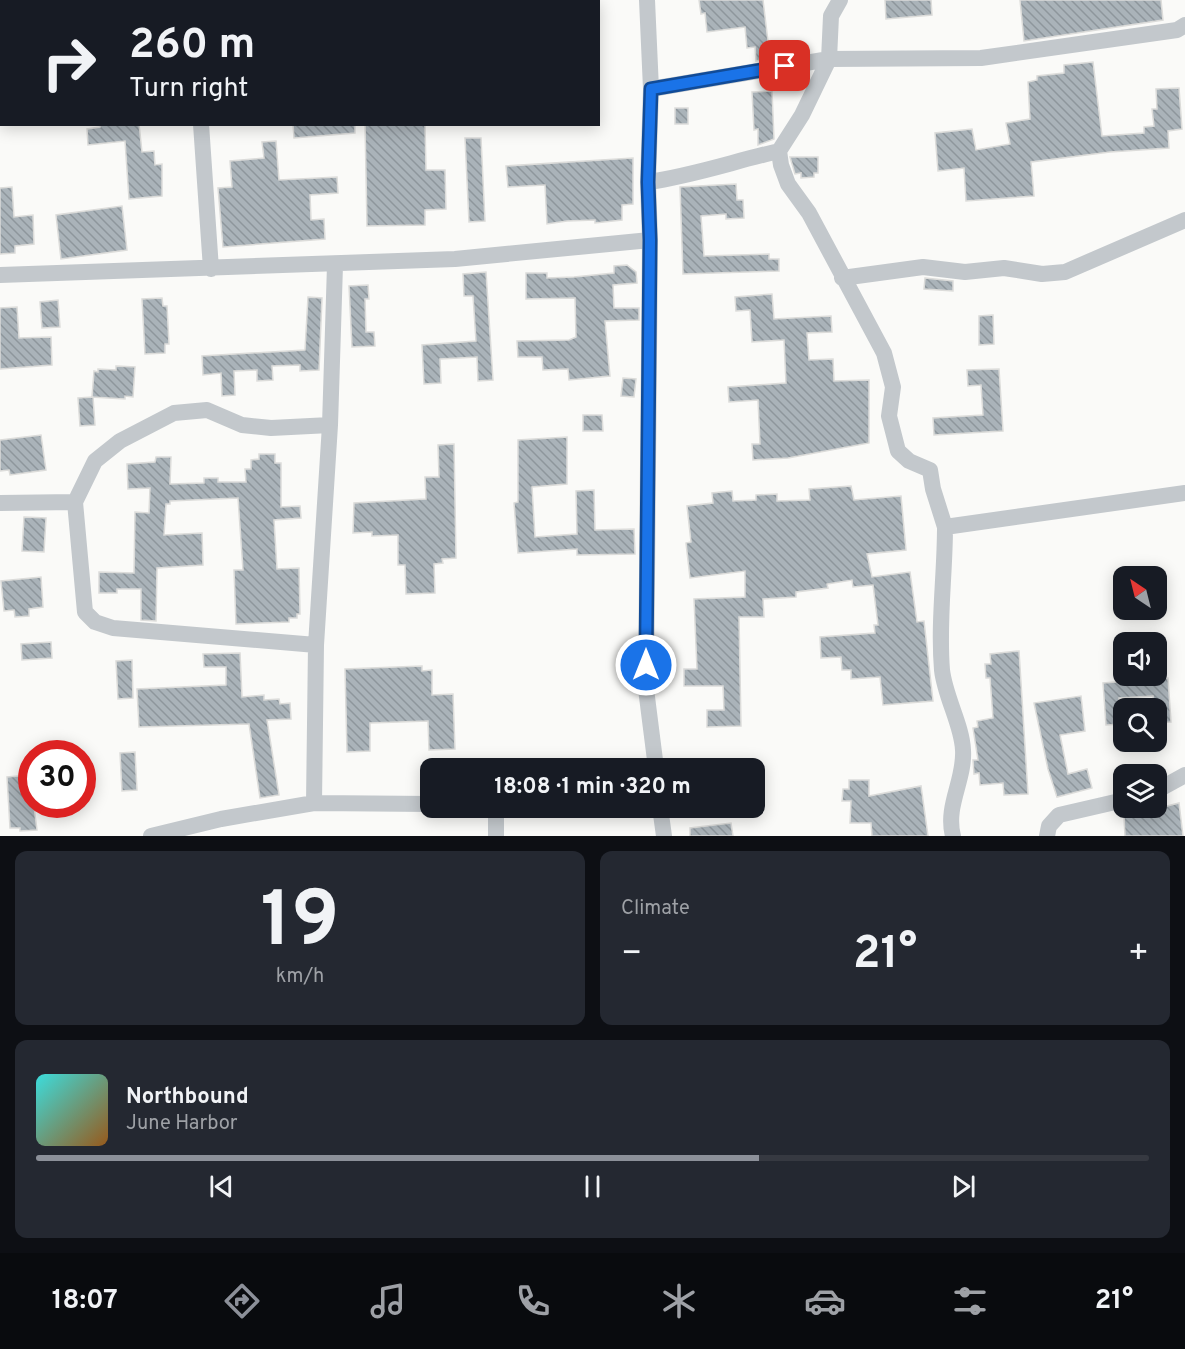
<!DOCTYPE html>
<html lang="en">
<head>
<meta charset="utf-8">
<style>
  body { margin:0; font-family:Overpass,sans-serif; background:#242831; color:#f1f3f6; height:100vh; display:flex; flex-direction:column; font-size:22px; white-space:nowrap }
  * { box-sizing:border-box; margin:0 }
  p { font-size:20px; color:#9ea1a6 }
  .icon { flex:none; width:33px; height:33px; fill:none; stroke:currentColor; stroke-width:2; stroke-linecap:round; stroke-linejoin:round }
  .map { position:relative; height:836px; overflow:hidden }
  .details { display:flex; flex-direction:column; gap:15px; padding:15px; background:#0d0f14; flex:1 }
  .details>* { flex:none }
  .banner { position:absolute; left:0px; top:0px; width:600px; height:126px; box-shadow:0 3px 15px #0003; background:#171b24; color:#f1f3f6; overflow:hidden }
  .needle { width:39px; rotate:325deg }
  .tools { position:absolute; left:1113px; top:566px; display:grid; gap:12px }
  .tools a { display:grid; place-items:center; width:54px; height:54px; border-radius:12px; background:#171b24; box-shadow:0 3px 15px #0003; font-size:30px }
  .speed { position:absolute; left:18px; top:740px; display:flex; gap:12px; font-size:30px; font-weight:700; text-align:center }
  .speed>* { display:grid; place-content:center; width:78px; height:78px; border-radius:50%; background:#171b24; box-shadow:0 3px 15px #0003; line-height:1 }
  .speed .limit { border:9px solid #d22; background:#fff; color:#111 }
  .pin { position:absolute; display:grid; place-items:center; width:51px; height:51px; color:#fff; margin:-26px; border-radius:12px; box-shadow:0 3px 9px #0006 }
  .me { position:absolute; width:66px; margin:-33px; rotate:0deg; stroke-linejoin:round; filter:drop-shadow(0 0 4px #0008) }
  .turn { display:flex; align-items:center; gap:21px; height:126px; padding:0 30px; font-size:27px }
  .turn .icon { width:78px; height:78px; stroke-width:2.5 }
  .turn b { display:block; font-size:42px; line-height:51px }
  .big { font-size:45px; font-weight:700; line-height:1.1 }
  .details .card { flex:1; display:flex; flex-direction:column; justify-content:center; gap:9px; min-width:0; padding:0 21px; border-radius:12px; background:#242831 }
  .details .dial { align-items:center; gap:0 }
  .dial b { font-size:78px; line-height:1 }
  .song { display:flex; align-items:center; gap:18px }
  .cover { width:72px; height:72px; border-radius:9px; background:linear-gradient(135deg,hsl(180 70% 55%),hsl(30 70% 35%)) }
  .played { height:6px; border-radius:3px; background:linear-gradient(90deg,#8c9099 65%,#363941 65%) }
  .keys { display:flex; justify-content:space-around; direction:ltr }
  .heat { display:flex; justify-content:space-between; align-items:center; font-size:33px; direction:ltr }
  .details .tiles { flex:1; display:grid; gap:15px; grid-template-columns:1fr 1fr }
  .card:last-child { grid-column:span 2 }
  .trip { position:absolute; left:420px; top:758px; width:345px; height:60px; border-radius:12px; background:#171b24; box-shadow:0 3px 15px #0003; font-weight:700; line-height:60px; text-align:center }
  .menu { display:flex; height:96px; justify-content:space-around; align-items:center; background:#090b0e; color:#9ea1a6 }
  .menu .icon { width:42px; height:42px }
  .menu .active { color:#8c9099 }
  .menu b { font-size:27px; color:#f1f3f6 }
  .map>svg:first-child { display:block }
</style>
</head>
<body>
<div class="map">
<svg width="1185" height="836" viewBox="0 0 1185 836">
  <defs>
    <pattern id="building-back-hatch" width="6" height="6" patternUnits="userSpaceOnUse" patternTransform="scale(1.5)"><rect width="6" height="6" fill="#aab3b9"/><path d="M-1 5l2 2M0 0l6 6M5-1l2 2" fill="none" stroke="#8e969c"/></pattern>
  </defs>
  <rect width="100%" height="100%" fill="#fafaf8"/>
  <path fill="url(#building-back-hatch)" stroke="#dcdcda" stroke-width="1.5" d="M 699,0 L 763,0 L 770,58 L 756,61 L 755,47 L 747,48 L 745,27 L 707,32 L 705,13 L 701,14 Z
    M 885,0 L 931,0 L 932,15 L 886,19 Z
    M 1020,0 L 1161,0 L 1163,20 L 1024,41 Z
    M 1093,62 L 1102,136 L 1144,133 L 1144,127 L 1154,126 L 1152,109 L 1157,109 L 1156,89 L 1179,88 L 1182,129 L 1168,131 L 1169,148 L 1110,152 L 1031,162 L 1034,196 L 966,201 L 964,168 L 938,171 L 935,133 L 972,129 L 976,150 L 1010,144 L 1006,123 L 1030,119 L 1028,82 L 1037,80 L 1037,76 L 1064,73 L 1064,65 Z
    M 772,91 L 774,139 L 758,145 L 758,129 L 754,130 L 752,92 Z
    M 675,108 L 688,108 L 688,124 L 675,124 Z
    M 100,124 L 139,124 L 142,152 L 154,151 L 155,165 L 162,164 L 162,196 L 129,199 L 125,141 L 88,145 L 87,129 L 100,127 Z
    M 293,124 L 355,124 L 355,133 L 294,138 Z
    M 365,124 L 425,124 L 426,170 L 445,170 L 446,209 L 425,210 L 425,225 L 367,226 Z
    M 465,138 L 481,138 L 485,221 L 469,222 Z
    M 276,141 L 279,180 L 337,177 L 338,193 L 310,195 L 311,220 L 324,219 L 325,239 L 223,247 L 218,188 L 232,187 L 230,161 L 264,158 L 262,142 Z
    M 790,157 L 818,157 L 818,173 L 814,173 L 814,177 L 801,178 L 801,173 L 795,174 Z
    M 633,158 L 633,204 L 622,205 L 622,220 L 595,223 L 595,220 L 567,221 L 547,224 L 545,185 L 508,187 L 506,166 Z
    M 736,184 L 737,200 L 743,200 L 744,218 L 726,219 L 726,214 L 701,216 L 704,256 L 769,254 L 769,259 L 779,259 L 779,271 L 683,274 L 680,187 Z
    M 12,187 L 14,217 L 33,215 L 34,244 L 15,246 L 15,253 L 0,254 L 0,188 Z
    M 122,206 L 127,250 L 61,259 L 56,215 Z
    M 627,265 L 636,272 L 637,283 L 613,285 L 614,308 L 639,308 L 639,320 L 605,321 L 610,376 L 569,380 L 568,369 L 543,370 L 542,357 L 518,357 L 517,341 L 569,340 L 576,337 L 575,298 L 526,299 L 526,273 L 547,273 L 547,278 L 574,277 L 614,273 L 614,266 Z
    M 486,272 L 493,380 L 478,381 L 477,357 L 440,359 L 441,383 L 424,384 L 422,345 L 476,341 L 473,296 L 464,296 L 463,274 Z
    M 925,278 L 953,281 L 953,291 L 924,289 Z
    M 368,285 L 369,299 L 365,299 L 366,332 L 374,332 L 375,346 L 352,347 L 349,286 Z
    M 772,294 L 774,319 L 831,316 L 832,332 L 807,333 L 809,360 L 833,359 L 834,381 L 869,380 L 869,443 L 788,458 L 753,460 L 752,444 L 760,444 L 758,400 L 729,402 L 728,387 L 786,383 L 784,340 L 752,342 L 750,310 L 736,311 L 735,297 Z
    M 308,297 L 322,298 L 319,370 L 300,371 L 300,365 L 272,366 L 273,380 L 257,381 L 257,370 L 234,371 L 235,395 L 222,396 L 221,373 L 203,375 L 202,356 L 305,350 Z
    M 162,298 L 163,306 L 167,306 L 169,344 L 165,344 L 165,353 L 145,354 L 142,299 Z
    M 58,300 L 60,327 L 42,328 L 40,302 Z
    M 17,307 L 19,338 L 51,337 L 52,365 L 0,369 L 0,308 Z
    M 993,315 L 994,344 L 979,345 L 979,316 Z
    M 116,366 L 135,367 L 133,397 L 125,396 L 125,399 L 92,397 L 94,371 L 98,372 L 98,369 L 116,370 Z
    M 999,369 L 1003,431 L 934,435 L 933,418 L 983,415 L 981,385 L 968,386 L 967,370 Z
    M 623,378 L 636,379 L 634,397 L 621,396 Z
    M 93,397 L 95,425 L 80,426 L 78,398 Z
    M 583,415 L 602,415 L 603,431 L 583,431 Z
    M 41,435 L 46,470 L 10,475 L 9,470 L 0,471 L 0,440 Z
    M 567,437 L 567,484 L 532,487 L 535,537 L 577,534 L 576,491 L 594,490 L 595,530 L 634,529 L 635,554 L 577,555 L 577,549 L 518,553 L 514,503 L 518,502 L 518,440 Z
    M 454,444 L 456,558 L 442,559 L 443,563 L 434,564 L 435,593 L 406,594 L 405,565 L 398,565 L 398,535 L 372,536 L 372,532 L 353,533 L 354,503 L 426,499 L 425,477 L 439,477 L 438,445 Z
    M 259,454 L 275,454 L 275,463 L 281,463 L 281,507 L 300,506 L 301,518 L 274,520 L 277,569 L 299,568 L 300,614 L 297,614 L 297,618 L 289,618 L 289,622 L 236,624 L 234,570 L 243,570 L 238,498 L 170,501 L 170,504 L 166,504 L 164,535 L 202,533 L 203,565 L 157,568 L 156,621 L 141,620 L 141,589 L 117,589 L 117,593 L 99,593 L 99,572 L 134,573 L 135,512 L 149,513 L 150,488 L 128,489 L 127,464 L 155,462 L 156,457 L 171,457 L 170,484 L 204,483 L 204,478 L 218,478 L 218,482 L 246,482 L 245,469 L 251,469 L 251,460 L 259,459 Z
    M 851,486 L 854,500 L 901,496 L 906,550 L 867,554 L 872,577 L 910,572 L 917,622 L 924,621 L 933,701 L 883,705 L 880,677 L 851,679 L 851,670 L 842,670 L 841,657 L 821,658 L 820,637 L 875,633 L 874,625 L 878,625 L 873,585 L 853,587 L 852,580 L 827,584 L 828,588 L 796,592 L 796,597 L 763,599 L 764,617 L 739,617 L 741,726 L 707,727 L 707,710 L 724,710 L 723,686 L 684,686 L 684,669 L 697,669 L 694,599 L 745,597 L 745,571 L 690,578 L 686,543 L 691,542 L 687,506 L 713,503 L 712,493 L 732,491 L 733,501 L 756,500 L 756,495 L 777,494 L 777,501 L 810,500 L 809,489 Z
    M 24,517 L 46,518 L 44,552 L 22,551 Z
    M 41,577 L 43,607 L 29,609 L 29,616 L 15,617 L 14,610 L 4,611 L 1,581 Z
    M 51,642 L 52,658 L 22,660 L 21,644 Z
    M 1019,651 L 1028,794 L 1004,795 L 1003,783 L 980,785 L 979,773 L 974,774 L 973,760 L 978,760 L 973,728 L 978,727 L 977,721 L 993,718 L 990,678 L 986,678 L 985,664 L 991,664 L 990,654 Z
    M 240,653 L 242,697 L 264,695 L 264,700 L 279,699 L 280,704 L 290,703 L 291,719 L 267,720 L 279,795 L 260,798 L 249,724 L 139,727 L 137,689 L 226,685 L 226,667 L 204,667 L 203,654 Z
    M 132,660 L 133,698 L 118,699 L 116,661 Z
    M 422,666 L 422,671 L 432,670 L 432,695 L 453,694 L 455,749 L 429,750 L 428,721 L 370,723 L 370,751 L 347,752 L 345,669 Z
    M 1168,678 L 1171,722 L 1156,723 L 1153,696 L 1119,698 L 1121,724 L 1106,725 L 1103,683 Z
    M 1081,696 L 1085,731 L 1060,735 L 1068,774 L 1087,769 L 1092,788 L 1057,797 L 1048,769 L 1034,703 Z
    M 135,752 L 137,790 L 122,791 L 120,753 Z
    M 30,775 L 37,830 L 20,831 L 20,828 L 10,828 L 7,777 Z
    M 849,780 L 869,780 L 869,796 L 921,786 L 928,836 L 872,836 L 871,823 L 850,823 L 851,801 L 842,801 L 843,789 L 849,789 Z
    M 1179,803 L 1183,836 L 1125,836 L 1124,817 Z
    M 731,823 L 733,836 L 690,836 L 690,828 Z"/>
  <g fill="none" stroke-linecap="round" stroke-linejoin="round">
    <path stroke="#c3c8cc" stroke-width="16" d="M 647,0 L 651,89 L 648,182 L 650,240 L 646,689 L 656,768
      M 840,0 L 831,16 L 829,59 L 802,115 L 779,151 L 781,165 L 788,184 L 809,213 L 884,353 L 893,387 L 889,416 L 898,451 L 909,461 L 930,470 L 933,489 L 945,527
      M 198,2 L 198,0
      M 651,89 L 829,59 L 981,58 L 1177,30 L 1185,25
      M 201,124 L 211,269
      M 648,182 C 692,176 735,161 779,151
      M 0,275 L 455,259 L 650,240
      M 842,278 L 923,267 L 965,272 L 1004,268 L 1042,274 L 1065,272 L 1185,220
      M 0,503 L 75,502
      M 316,645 L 113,628 L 95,622 L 85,612 L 75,502 L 95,461 L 120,441 L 174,413 L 207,410 L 242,425 L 271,428 L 330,425
      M 1156,791 L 1185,775
      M 314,803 L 316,645 L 330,425 L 335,265
      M 660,807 L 664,836
      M 151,836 L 221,819 L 314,803 L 430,804
      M 496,836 L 496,807
      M 953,836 C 945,806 965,780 963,750 C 962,725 945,697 942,670 C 938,622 945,575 945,527 L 1185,493
      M 1047,836 L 1049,826 L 1059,815 L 1124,800"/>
  </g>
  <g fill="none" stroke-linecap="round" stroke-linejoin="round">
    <g stroke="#114b97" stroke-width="15">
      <path id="route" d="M 646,665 L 650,240 L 648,182 L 651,89 L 785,66"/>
    </g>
    <use href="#route" stroke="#1a73e8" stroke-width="10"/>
  </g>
</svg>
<div class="tools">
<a><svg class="needle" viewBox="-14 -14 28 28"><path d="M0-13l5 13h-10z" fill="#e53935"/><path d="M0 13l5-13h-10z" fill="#9ea1a6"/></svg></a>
<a><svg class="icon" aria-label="sound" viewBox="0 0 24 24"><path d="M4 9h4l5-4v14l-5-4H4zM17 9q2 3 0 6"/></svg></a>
<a><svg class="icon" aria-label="search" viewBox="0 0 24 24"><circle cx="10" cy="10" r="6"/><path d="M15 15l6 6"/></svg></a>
<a><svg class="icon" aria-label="layers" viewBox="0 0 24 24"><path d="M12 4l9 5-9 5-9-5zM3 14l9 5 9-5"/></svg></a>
</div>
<div class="speed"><div class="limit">30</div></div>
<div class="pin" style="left:785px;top:66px;background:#d93025"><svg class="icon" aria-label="arrive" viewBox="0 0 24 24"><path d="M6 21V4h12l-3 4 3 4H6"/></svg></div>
<svg class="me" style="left:646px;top:665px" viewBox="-20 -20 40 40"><circle r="17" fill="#1a73e8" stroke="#fff" stroke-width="3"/><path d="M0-11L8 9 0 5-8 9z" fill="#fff"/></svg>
<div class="trip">18:08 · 1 min · 320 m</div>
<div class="banner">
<div class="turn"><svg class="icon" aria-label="right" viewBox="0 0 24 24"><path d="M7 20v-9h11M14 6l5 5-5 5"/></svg><div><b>260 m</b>Turn right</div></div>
</div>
</div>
<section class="details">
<div class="tiles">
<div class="card dial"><b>19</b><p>km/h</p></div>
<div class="card"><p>Climate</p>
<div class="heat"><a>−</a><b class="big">21°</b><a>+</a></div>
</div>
<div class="card">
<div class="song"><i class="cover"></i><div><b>Northbound</b><p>June Harbor</p></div></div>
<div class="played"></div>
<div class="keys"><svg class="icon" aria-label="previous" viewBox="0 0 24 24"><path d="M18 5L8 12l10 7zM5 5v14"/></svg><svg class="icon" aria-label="pause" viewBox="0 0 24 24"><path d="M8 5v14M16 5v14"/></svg><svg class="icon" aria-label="next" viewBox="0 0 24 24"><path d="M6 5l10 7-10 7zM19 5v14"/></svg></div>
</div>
</div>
</section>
<nav class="menu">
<b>18:07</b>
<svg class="icon active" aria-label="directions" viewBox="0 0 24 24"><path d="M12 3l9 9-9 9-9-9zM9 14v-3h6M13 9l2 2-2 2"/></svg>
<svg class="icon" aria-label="music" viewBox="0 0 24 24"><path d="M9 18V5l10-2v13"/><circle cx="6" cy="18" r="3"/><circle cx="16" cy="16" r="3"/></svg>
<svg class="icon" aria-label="phone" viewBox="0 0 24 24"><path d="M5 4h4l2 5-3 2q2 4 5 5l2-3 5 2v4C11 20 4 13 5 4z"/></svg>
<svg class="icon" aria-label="climate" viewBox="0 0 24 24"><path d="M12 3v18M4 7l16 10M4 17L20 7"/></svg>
<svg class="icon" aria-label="car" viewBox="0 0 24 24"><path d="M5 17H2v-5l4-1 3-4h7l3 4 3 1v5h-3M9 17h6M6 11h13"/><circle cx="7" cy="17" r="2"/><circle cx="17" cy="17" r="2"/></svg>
<svg class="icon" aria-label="filters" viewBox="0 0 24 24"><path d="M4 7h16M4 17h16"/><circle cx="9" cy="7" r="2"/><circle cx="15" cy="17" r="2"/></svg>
<b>21°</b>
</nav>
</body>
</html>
